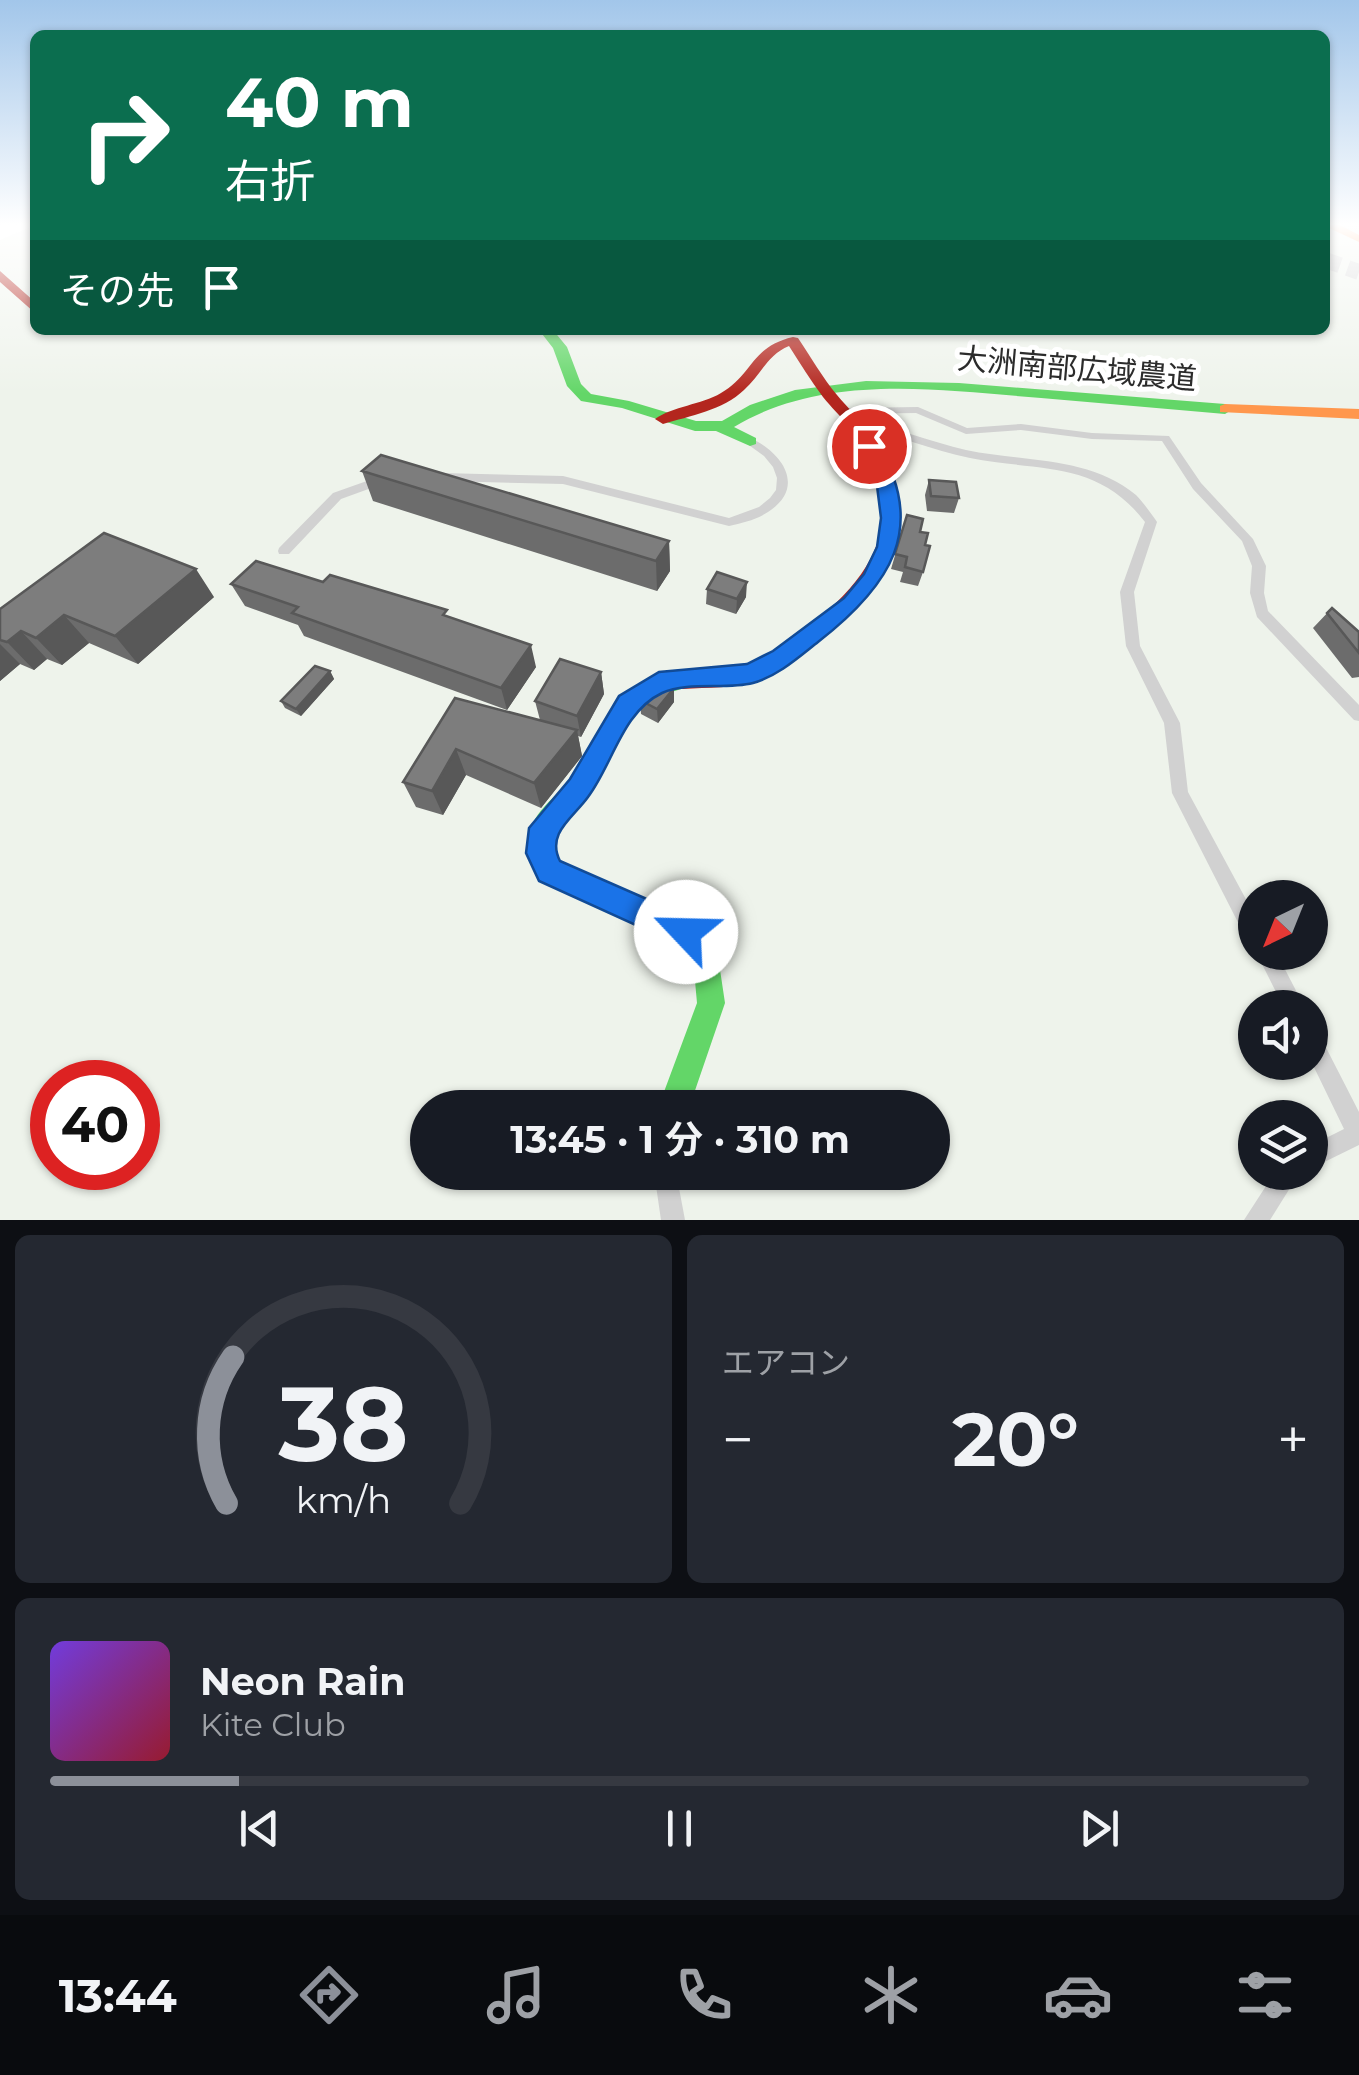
<!DOCTYPE html>
<html lang="ja">
<head>
<meta charset="utf-8">
<style>
  body { margin:0; font-family:Montserrat,"Noto Sans JP",sans-serif; background:#242831; color:#f1f3f6; height:100vh; display:flex; flex-direction:column; font-size:38px; white-space:nowrap }
  * { box-sizing:border-box; margin:0 }
  p { font-size:32px; color:#9ea1a6 }
  .icon { flex:none; width:55px; height:55px; fill:none; stroke:currentColor; stroke-width:2; stroke-linecap:round; stroke-linejoin:round }
  .map { position:relative; height:1220px; overflow:hidden }
  .drawer { display:flex; flex-direction:column; gap:15px; padding:15px; background:#0d0f14; flex:1 }
  .drawer>* { flex:none }
  .hud { position:absolute; left:30px; top:30px; width:1300px; height:305px; border-radius:15px; box-shadow:0 2px 8px #0004; background:#0b6e4f; color:#fff; overflow:hidden }
  .needle { width:65px; rotate:223deg }
  .fabs { position:absolute; left:1238px; top:880px; display:grid; gap:20px }
  .fabs a { display:grid; place-items:center; width:90px; height:90px; border-radius:50%; background:#171b24; box-shadow:0 2px 8px #0004; font-size:50px }
  .speed { position:absolute; left:30px; top:1060px; display:flex; gap:20px; font-size:50px; font-weight:700; text-align:center }
  .speed>* { display:grid; place-content:center; width:130px; height:130px; border-radius:50%; background:#171b24; box-shadow:0 2px 8px #0004; line-height:1 }
  .speed .limit { border:15px solid #d22; background:#fff; color:#111 }
  .pin { position:absolute; display:grid; place-items:center; width:85px; height:85px; color:#fff; margin:-42px; border:5px solid #fff; border-radius:50%; box-shadow:0 2px 10px #0007 }
  .me { position:absolute; width:110px; margin:-55px; rotate:294deg; stroke-linejoin:round; filter:drop-shadow(0 0 8px #0008) }
  .turn { display:flex; align-items:center; gap:35px; height:210px; padding:0 30px; font-size:45px }
  .turn .icon { width:130px; height:130px; stroke-width:2.5 }
  .turn b { display:block; font-size:70px; line-height:85px }
  .then { display:flex; align-items:center; height:95px; padding:0 30px; background:#0003; gap:20px; font-size:38px }
  .big { font-size:75px; font-weight:700; line-height:1.1 }
  .drawer .tile { flex:1; display:flex; flex-direction:column; justify-content:center; gap:15px; min-width:0; padding:0 35px; border-radius:15px; background:#242831 }
  .drawer .dial { align-items:center; gap:0 }
  .dial svg { height:260px; overflow:visible; fill:none; stroke:#363941; stroke-width:7; stroke-linecap:round; text-anchor:middle }
  .dial text { fill:#f1f3f6; stroke:none }
  .song { display:flex; align-items:center; gap:30px }
  .cover { width:120px; height:120px; border-radius:15px; background:linear-gradient(135deg,hsl(260 70% 55%),hsl(350 70% 35%)) }
  .played { height:10px; border-radius:5px; background:linear-gradient(90deg,#8c9099 15%,#363941 15%) }
  .keys { display:flex; justify-content:space-around; direction:ltr }
  .heat { display:flex; justify-content:space-between; align-items:center; font-size:55px; direction:ltr }
  .drawer .tiles { flex:1; display:grid; gap:15px; grid-template-columns:1fr 1fr }
  .tile:last-child { grid-column:span 2 }
  .trip { position:absolute; left:410px; top:1090px; width:540px; height:100px; border-radius:50px; background:#171b24; box-shadow:0 2px 8px #0004; font-weight:700; line-height:100px; text-align:center }
  .dock { display:flex; height:160px; justify-content:space-around; align-items:center; background:#090b0e; color:#9ea1a6 }
  .dock .icon { width:70px; height:70px }
  .dock .on { color:#8c9099 }
  .dock b { font-size:45px; color:#f1f3f6 }
  .map>svg:first-child { display:block }
</style>
</head>
<body>
<div class="map">
<svg width="1359" height="1220" viewBox="0 0 1359 1220">
  <rect width="100%" height="100%" fill="#fff"/>
  <path fill="#eef3eb" fill-rule="evenodd" d="M 1325,223 L 1359,223 L 1359,1220 L 0,1220 L 0,240 L 35,225 L 35,330 L 1325,330 ZM 1255,898 L 1310,898 L 1310,952 L 1255,952 ZM 1255,1008 L 1310,1008 L 1310,1062 L 1255,1062 ZM 52,1082 L 138,1082 L 138,1168 L 52,1168 ZM 428,1108 L 932,1108 L 932,1172 L 428,1172 ZM 1255,1118 L 1310,1118 L 1310,1172 L 1255,1172 Z"/>
  <g fill="none" stroke-linecap="round" stroke-linejoin="round">
    <path stroke="#d5d5d5" stroke-width="16" stroke-dasharray="16 8" stroke-linecap="butt" d="M 1325,260 L 1359,272"/>
    <path fill="#d1d1d1" fill-rule="evenodd" d="M 918,407 L 967,428 L 1021,424 L 1092,433 L 1169,436 L 1201,483 L 1253,539 L 1266,566 L 1264,593 L 1268,611 L 1359,705 L 1359,721 L 1354,720 L 1257,617 L 1250,593 L 1252,566 L 1242,541 L 1193,489 L 1162,441 L 1092,439 L 1021,430 L 966,434 L 916,413 L 848,414 L 843,411 L 848,408 Z
      M 862,422 C 898,428 931,442 966,450 C 1023,462 1089,456 1136,495 C 1143,502 1149,511 1155,519 L 1157,522 L 1134,592 L 1140,646 L 1180,723 L 1188,792 L 1255,916 L 1255,944 L 1248,942 L 1172,793 L 1164,723 L 1126,646 L 1120,592 L 1145,522 C 1097,459 1039,472 970,458 C 932,450 896,435 858,427 L 858,423 Z
      M 750,438 C 782,452 807,487 768,512 C 756,520 742,523 729,526 L 563,484 L 442,481 L 436,477 L 442,473 L 563,476 L 729,518 L 759,507 L 770,498 L 776,490 L 777,478 L 773,467 L 764,456 L 746,443 L 746,439 Z
      M 381,476 L 387,480 L 385,483 L 341,499 L 289,554 L 279,554 L 278,551 L 279,548 L 333,493 Z
      M 1256,952 L 1276,952 L 1305,1008 L 1284,1008 Z
      M 1310,1027 L 1317,1030 L 1359,1112 L 1359,1145 L 1310,1169 L 1310,1146 L 1344,1129 L 1310,1059 Z
      M 654,1172 L 676,1172 L 685,1220 L 661,1220 Z
      M 1275,1172 L 1300,1172 L 1270,1220 L 1244,1220 Z"/>
    <path fill="#63d668" fill-rule="evenodd" d="M 539,330 L 553,330 L 567,347 L 581,384 L 591,394 L 629,401 L 696,421 L 722,421 L 750,405 L 795,390 L 866,381 L 959,383 L 1225,404 L 1233,409 L 1225,414 C 1164,409 1103,403 1041,398 C 940,390 825,372 734,427 L 756,438 L 756,444 L 750,446 L 716,431 L 695,431 L 622,408 L 581,401 L 567,386 L 553,348 Z
      M 683,671 L 691,674 L 694,680 L 691,686 L 652,698 L 627,724 L 588,793 L 555,832 L 554,849 L 559,862 L 696,922 L 716,943 L 725,1003 L 689,1108 L 658,1108 L 697,1003 L 693,959 L 676,942 L 541,880 C 534,866 526,851 529,835 C 534,810 556,798 570,779 C 609,726 608,686 683,671 Z"/>
    <path fill="#ff974d" fill-rule="evenodd" d="M 1325,223 L 1336,223 L 1359,235 L 1359,242 L 1325,226 Z
      M 1225,404 L 1359,409 L 1359,419 L 1220,412 L 1220,406 Z"/>
    <path fill="#b3261e" fill-rule="evenodd" d="M 0,271 L 35,302 L 35,313 L 0,282 Z
      M 793,337 L 798,338 C 811,357 822,377 837,395 C 857,419 881,437 891,468 C 918,543 878,593 822,638 C 803,654 783,671 759,680 C 734,689 708,687 683,689 L 675,686 L 672,680 L 675,674 C 700,666 727,674 751,665 C 772,657 790,640 808,627 C 865,582 904,532 870,457 C 860,433 839,417 823,397 C 811,381 800,363 789,346 C 767,355 761,375 744,390 C 723,410 690,416 663,424 L 655,419 C 673,406 701,405 721,393 C 754,374 750,347 793,337 Z"/>
  </g>
  <path fill="#6c6c6c" d="M 362,471 L 669,541 L 670,571 L 657,591 L 373,501 Z
    M 929,480 L 959,498 L 954,513 L 927,511 L 925,495 Z
    M 907,515 L 920,532 L 925,545 L 923,572 L 918,586 L 900,582 L 903,572 L 891,569 Z
    M 323,582 L 449,617 L 536,667 L 507,710 L 304,636 L 298,625 L 245,606 L 231,584 Z
    M 707,589 L 746,597 L 736,614 L 706,604 Z
    M 214,597 L 138,664 L 89,643 L 62,665 L 47,659 L 34,670 L 20,664 L 0,681 L 0,609 Z
    M 1332,608 L 1359,632 L 1359,677 L 1352,678 L 1313,628 Z
    M 330,671 L 334,679 L 301,716 L 285,708 L 281,701 Z
    M 601,672 L 604,694 L 581,737 L 578,736 L 582,756 L 541,808 L 466,775 L 443,815 L 416,807 L 403,782 L 455,698 L 540,720 L 535,701 Z
    M 674,688 L 674,702 L 658,723 L 641,714 L 640,700 Z"/>
  <path fill="#585858" d="M 669,541 L 670,571 L 657,591 L 656,561 Z
    M 196,569 L 214,597 L 138,664 L 115,636 Z
    M 747,582 L 746,597 L 736,614 L 737,599 Z
    M 64,615 L 89,643 L 62,665 L 36,638 Z
    M 21,631 L 47,659 L 34,670 L 7,642 Z
    M 0,644 L 20,664 L 0,681 Z
    M 531,645 L 536,667 L 507,710 L 501,688 Z
    M 330,671 L 334,679 L 301,716 L 296,709 Z
    M 601,672 L 604,694 L 581,737 L 577,716 Z
    M 674,688 L 674,702 L 658,723 L 657,709 Z
    M 577,730 L 582,756 L 541,808 L 534,783 Z
    M 456,749 L 466,775 L 443,815 L 432,791 Z"/>
  <path fill="#7d7d7d" stroke="#585858" stroke-width="2.5" d="M 381,455 L 669,541 L 656,561 L 362,471 Z
    M 929,480 L 956,482 L 959,498 L 931,496 Z
    M 907,515 L 923,519 L 920,532 L 928,533 L 925,545 L 930,546 L 923,572 L 905,567 L 907,557 L 895,554 Z
    M 104,533 L 196,569 L 115,636 L 64,615 L 36,638 L 21,631 L 7,642 L 0,640 L 0,609 Z
    M 256,561 L 323,582 L 330,575 L 447,610 L 443,615 L 531,645 L 501,688 L 292,613 L 298,607 L 231,584 Z
    M 717,572 L 747,582 L 737,599 L 707,589 Z
    M 1332,608 L 1359,632 L 1359,653 L 1327,613 Z
    M 560,659 L 601,672 L 577,716 L 535,701 Z
    M 315,666 L 330,671 L 296,709 L 281,701 Z
    M 662,682 L 674,688 L 657,709 L 640,700 Z
    M 455,698 L 577,730 L 534,783 L 456,749 L 432,791 L 403,782 Z"/>
  <linearGradient id="sky" x2="0" y2="1"><stop stop-color="#a2c6ea"/><stop offset="0.57" stop-color="#fff"/><stop offset="1" stop-color="#fff" stop-opacity="0"/></linearGradient>
  <rect width="1359" height="394" fill="url(#sky)"/>
  <path fill="#1a73e8" stroke="#114b97" stroke-width="2.5" d="M 863,442 L 876,442 C 930,528 889,587 818,642 C 799,657 778,676 753,683 C 726,690 688,681 662,693 C 622,712 613,764 588,797 C 573,818 546,833 560,861 L 697,921 L 702,932 L 697,943 L 686,948 L 539,881 L 526,853 L 529,828 L 570,779 L 619,696 L 659,672 L 747,664 L 773,651 L 844,598 L 864,574 L 877,547 L 881,518 L 876,478 L 860,446 Z"/>
  <g text-anchor="middle" stroke-width="10" stroke-linejoin="round" paint-order="stroke">
    <g font-size="30" fill="#2c2c2c" stroke="#fff">
      <text transform="translate(1077 369) rotate(5)" y="10">大洲南部広域農道</text>
    </g>
  </g>
</svg>
<div class="fabs">
<a><svg class="needle" viewBox="-14 -14 28 28"><path d="M0-13l5 13h-10z" fill="#e53935"/><path d="M0 13l5-13h-10z" fill="#9ea1a6"/></svg></a>
<a><svg class="icon" aria-label="sound" viewBox="0 0 24 24"><path d="M4 9h4l5-4v14l-5-4H4zM17 9q2 3 0 6"/></svg></a>
<a><svg class="icon" aria-label="layers" viewBox="0 0 24 24"><path d="M12 4l9 5-9 5-9-5zM3 14l9 5 9-5"/></svg></a>
</div>
<div class="speed"><div class="limit">40</div></div>
<div class="pin" style="left:869px;top:446px;background:#d93025"><svg class="icon" aria-label="arrive" viewBox="0 0 24 24"><path d="M6 21V4h12l-3 4 3 4H6"/></svg></div>
<svg class="me" style="left:686px;top:932px" viewBox="-20 -20 40 40"><circle r="19" fill="#fff"/><path d="M0-13L10 11 0 6-10 11z" fill="#1a73e8"/></svg>
<div class="trip">13:45 · 1 分 · 310 m</div>
<div class="hud">
<div class="turn"><svg class="icon" aria-label="right" viewBox="0 0 24 24"><path d="M7 20v-9h11M14 6l5 5-5 5"/></svg><div><b>40 m</b>右折</div></div>
<div class="then">その先<svg class="icon" aria-label="arrive" viewBox="0 0 24 24"><path d="M6 21V4h12l-3 4 3 4H6"/></svg></div>
</div>
</div>
<section class="drawer">
<div class="tiles">
<div class="tile dial"><svg viewBox="0 0 100 80">
<path d="M14 69A42 42 0 1 1 86 69"/>
<path d="M14 69A42 42 0 0 1 16 24" stroke="#8c9099"/>
<text x="50" y="56" font-size="32" font-weight="700">38</text>
<text x="50" y="72" font-size="11">km/h</text>
</svg></div>
<div class="tile"><p>エアコン</p>
<div class="heat"><a>−</a><b class="big">20°</b><a>+</a></div>
</div>
<div class="tile">
<div class="song"><i class="cover"></i><div><b>Neon Rain</b><p>Kite Club</p></div></div>
<div class="played"></div>
<div class="keys"><svg class="icon" aria-label="previous" viewBox="0 0 24 24"><path d="M18 5L8 12l10 7zM5 5v14"/></svg><svg class="icon" aria-label="pause" viewBox="0 0 24 24"><path d="M8 5v14M16 5v14"/></svg><svg class="icon" aria-label="next" viewBox="0 0 24 24"><path d="M6 5l10 7-10 7zM19 5v14"/></svg></div>
</div>
</div>
</section>
<nav class="dock">
<b>13:44</b>
<svg class="icon on" aria-label="directions" viewBox="0 0 24 24"><path d="M12 3l9 9-9 9-9-9zM9 14v-3h6M13 9l2 2-2 2"/></svg>
<svg class="icon" aria-label="music" viewBox="0 0 24 24"><path d="M9 18V5l10-2v13"/><circle cx="6" cy="18" r="3"/><circle cx="16" cy="16" r="3"/></svg>
<svg class="icon" aria-label="phone" viewBox="0 0 24 24"><path d="M5 4h4l2 5-3 2q2 4 5 5l2-3 5 2v4C11 20 4 13 5 4z"/></svg>
<svg class="icon" aria-label="climate" viewBox="0 0 24 24"><path d="M12 3v18M4 7l16 10M4 17L20 7"/></svg>
<svg class="icon" aria-label="car" viewBox="0 0 24 24"><path d="M5 17H2v-5l4-1 3-4h7l3 4 3 1v5h-3M9 17h6M6 11h13"/><circle cx="7" cy="17" r="2"/><circle cx="17" cy="17" r="2"/></svg>
<svg class="icon" aria-label="filters" viewBox="0 0 24 24"><path d="M4 7h16M4 17h16"/><circle cx="9" cy="7" r="2"/><circle cx="15" cy="17" r="2"/></svg>
</nav>
</body>
</html>
